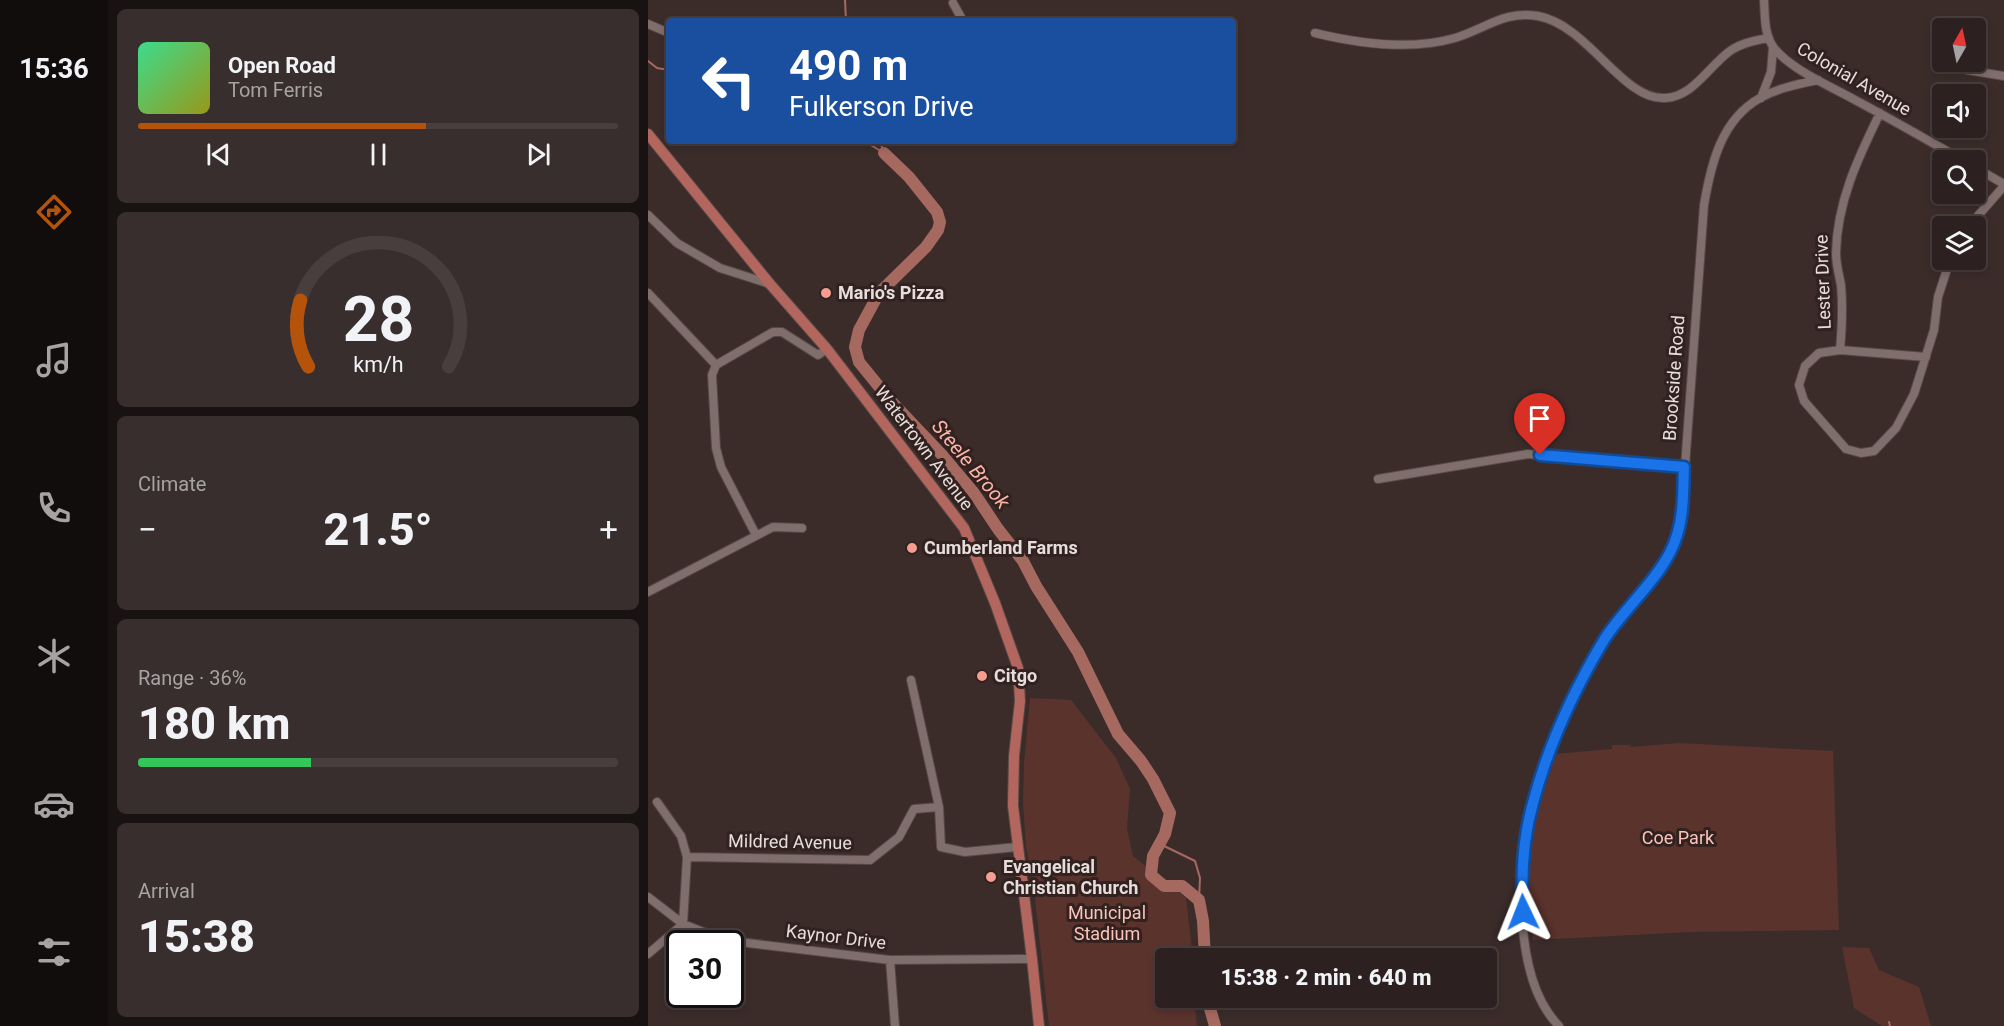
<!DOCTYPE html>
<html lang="en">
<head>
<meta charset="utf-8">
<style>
  body { margin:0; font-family:Roboto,sans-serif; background:#382e2d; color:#f1f3f6; height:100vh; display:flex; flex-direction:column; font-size:22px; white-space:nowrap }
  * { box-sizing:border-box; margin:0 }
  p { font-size:20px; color:#a6a3a5 }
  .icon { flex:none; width:33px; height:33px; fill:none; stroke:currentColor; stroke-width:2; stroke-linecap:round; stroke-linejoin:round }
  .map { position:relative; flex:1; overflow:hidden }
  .details { display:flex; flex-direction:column; gap:9px; padding:9px; background:#181212; width:540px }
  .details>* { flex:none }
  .top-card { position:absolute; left:18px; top:18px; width:570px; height:126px; border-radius:6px; box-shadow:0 3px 9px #0003,0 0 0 2px #483e3e; background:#1a4fa0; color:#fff; overflow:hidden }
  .needle { width:39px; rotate:9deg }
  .controls { position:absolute; left:1284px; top:18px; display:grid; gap:12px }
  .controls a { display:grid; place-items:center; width:54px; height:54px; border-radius:6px; background:#2c2120; box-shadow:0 3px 9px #0003,0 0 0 2px #483e3e; font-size:30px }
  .speed { position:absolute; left:18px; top:930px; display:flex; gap:12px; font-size:30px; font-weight:700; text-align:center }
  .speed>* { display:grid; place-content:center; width:78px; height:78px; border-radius:50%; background:#2c2120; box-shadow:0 3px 9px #0003,0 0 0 2px #483e3e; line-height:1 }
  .speed .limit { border:3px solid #111; border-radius:9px; background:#fff; color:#111 }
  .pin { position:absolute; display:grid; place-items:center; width:51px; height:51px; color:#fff; margin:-62px -26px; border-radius:50% 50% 50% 0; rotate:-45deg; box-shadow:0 0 6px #0007 }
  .pin .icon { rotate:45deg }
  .me { position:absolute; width:66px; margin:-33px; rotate:358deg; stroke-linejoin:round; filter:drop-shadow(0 0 4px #0008) }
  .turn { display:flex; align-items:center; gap:21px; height:126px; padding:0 24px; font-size:27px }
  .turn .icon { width:78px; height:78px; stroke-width:2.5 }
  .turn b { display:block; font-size:42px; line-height:51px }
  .big { font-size:45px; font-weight:800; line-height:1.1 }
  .details .card { flex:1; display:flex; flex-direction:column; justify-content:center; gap:9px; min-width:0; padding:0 21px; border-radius:9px; background:#382e2d }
  .details .dial { align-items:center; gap:0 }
  .dial svg { height:156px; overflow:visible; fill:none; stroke:#483e3e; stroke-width:7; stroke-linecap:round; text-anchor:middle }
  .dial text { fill:#f1f3f6; stroke:none }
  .song { display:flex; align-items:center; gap:18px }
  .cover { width:72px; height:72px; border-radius:9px; background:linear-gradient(135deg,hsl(150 70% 55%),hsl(60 70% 35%)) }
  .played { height:6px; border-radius:3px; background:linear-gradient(90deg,#b45309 60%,#483e3e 60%) }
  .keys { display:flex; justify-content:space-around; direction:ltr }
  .heat { display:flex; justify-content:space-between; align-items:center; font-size:33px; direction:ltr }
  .charge { height:9px; border-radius:4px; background:linear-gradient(90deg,#34c759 36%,#483e3e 0) }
  .trip { position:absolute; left:507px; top:948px; width:342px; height:60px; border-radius:6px; background:#2c2120; box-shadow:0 3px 9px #0003,0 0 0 2px #483e3e; font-weight:800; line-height:60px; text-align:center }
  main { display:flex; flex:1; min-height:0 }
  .dock { display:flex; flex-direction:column; width:108px; justify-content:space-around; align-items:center; background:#120d0d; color:#a6a3a5 }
  .dock .icon { width:42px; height:42px }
  .dock .on { color:#b45309 }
  .dock b { font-size:27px; color:#f1f3f6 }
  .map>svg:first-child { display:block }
</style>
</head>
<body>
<main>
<nav class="dock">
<b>15:36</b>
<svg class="icon on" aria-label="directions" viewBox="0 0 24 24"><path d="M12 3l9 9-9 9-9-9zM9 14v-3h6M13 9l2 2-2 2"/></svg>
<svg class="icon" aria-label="music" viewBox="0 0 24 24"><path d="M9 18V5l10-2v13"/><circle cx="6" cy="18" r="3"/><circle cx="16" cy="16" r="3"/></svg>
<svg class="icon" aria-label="phone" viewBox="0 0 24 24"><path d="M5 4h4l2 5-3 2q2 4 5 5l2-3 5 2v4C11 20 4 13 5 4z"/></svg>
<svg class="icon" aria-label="climate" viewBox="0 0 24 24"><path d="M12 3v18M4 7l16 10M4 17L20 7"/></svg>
<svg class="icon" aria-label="car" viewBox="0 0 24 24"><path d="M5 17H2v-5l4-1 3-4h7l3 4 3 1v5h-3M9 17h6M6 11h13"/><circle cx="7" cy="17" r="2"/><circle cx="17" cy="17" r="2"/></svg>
<svg class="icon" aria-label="filters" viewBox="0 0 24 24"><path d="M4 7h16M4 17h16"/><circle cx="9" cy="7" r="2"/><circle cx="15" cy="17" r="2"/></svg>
</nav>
<section class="details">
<div class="card">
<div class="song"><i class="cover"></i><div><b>Open Road</b><p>Tom Ferris</p></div></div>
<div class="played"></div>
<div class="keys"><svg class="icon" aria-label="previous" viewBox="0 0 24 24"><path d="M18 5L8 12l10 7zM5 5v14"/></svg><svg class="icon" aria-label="pause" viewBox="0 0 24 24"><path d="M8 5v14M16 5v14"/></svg><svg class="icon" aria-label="next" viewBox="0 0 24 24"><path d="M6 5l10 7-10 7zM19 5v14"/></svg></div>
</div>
<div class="card dial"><svg viewBox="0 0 100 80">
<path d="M14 69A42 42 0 1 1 86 69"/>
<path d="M14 69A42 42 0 0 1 10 35" stroke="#b45309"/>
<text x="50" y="56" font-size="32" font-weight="700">28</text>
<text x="50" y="72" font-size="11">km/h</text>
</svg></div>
<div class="card"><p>Climate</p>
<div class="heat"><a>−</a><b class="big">21.5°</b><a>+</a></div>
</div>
<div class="card"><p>Range · 36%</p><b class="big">180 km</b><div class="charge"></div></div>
<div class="card"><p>Arrival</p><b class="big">15:38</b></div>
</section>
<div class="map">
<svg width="1356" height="1026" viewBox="0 0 1356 1026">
  <rect width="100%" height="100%" fill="#3b2c2a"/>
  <path fill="#5a332d" d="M 382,698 L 423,700 L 468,758 L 482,789 L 479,829 L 485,856 L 538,898 L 545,958 L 518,958 L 518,998 L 546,998 L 549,1026 L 401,1026 L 385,881 L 378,846 L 375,803 L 376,764 Z
    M 1031,743 L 1185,751 L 1191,930 L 1044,932 L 885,940 C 882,903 879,867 885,830 C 889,804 898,779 906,754 L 964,749 L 964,745 L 982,745 L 983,747 Z
    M 1194,947 L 1221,948 L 1231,970 L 1271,987 L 1283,1026 L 1234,1026 L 1206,1008 Z"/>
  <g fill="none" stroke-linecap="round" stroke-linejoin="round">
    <path stroke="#a66960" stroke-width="2" d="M 197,0 L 198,21
      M 0,61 L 9,68 L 21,70
      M 216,141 L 236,153
      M 232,141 L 236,153
      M 512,844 L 547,861 L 552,878 L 551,900
      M 1241,1022 L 1242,1026"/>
    <path stroke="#a66960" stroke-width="12" d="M 236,153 L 261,177 L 289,212 L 292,222 L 290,230 L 278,247 L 231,293 L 211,330 L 207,347 L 211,362 L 242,400 L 295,456 L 326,493 L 350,529 L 375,561 L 388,586 L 430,652 L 470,734 L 493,761 L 505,779 L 522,813 L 517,834 L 505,856 L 503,875 L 516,886 L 534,886 L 551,900 L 555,921 L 557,958
      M 559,998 L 567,1026"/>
    <g stroke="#554846" stroke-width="10">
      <path id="minor" d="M 1116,0 C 1117,16 1116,35 1126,48 C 1142,69 1184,87 1207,100 C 1243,119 1279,140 1315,160
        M 305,3 L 315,21
        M 0,24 L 21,33
        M 667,33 C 712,44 762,51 807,38 C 837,29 857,10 890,16 C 940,25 975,101 1017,98 C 1045,97 1061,66 1082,51 C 1093,43 1108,40 1121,38
        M 1319,70 L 1356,76
        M 1113,98 L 1123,72 L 1125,47
        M 1328,168 L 1356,184
        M 0,215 L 29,243 L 72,268 L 122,284
        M 1321,226 L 1356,186
        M 0,293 L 68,365 L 64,375 L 68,448 L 73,467 L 108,535
        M 1192,350 C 1194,328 1195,307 1193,285 C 1191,275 1188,264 1188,253 C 1189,202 1210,158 1232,113
        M 1278,357 L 1192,350 L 1171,353 L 1157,366 L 1151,385 L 1156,401 L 1198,449 L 1213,453 L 1226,451 L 1248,428 L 1266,394 L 1286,330 L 1290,297 L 1302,260
        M 68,365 L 125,332 L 134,332 L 170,355 L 179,349
        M 730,479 L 880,454 L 1036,467
        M 0,592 L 125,527 L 154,528
        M 263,680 L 291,807 L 293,847 L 317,852 L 369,847
        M 39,857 L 222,860 L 251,837 L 266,809 L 291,807
        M 0,897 L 35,924 L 75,940 L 242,960 L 384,959
        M 0,954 L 35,924 L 39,857 L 33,836 L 9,802
        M 242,960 L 247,1026
        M 911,1026 C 864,979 869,864 884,804 C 887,791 893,778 898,765 C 909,734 921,703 936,673 C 948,650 964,625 981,605 C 993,590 1008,576 1018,559 C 1028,543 1031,526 1034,508 L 1056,205 C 1063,164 1073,120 1112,98 C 1130,88 1151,84 1170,80"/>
    </g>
    <g stroke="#554846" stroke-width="12">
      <path id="major" d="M 0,134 L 122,284 L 179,349 L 316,528 L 347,603 L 370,668 L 372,701 L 366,756 L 365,806 L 384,959 L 391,1026"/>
    </g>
    <use href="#minor" stroke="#7f6e6b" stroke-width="8"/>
    <use href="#major" stroke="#b3665d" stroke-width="10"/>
  </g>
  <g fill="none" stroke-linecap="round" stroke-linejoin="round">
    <g stroke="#114b97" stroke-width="15">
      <path id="route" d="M 875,912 C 873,876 875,838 885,803 C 900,746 926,690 956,640 C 978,605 1018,574 1029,535 C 1036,513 1035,489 1036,467 L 892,455"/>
    </g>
    <use href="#route" stroke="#1a73e8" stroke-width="10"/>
  </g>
  <g fill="#f59d90" stroke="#312220" stroke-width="2">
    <circle cx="178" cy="293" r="6"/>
    <circle cx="264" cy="548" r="6"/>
    <circle cx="334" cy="676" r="6"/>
    <circle cx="343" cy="877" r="6"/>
  </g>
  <g text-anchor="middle" stroke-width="6" stroke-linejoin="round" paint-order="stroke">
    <g font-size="18" fill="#e7dddb" stroke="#312220">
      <text transform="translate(1206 79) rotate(30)" y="6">Colonial Avenue</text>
      <text transform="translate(1175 282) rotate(-92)" y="6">Lester Drive</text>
      <text transform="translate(1026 378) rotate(-86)" y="6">Brookside Road</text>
      <text transform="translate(276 448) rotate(53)" y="6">Watertown Avenue</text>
      <text transform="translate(142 842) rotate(1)" y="6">Mildred Avenue</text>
      <text transform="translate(188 937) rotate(7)" y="6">Kaynor Drive</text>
    </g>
    <g font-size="18" font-weight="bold" fill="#e7dddb" stroke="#312220" text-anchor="start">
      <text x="190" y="299">Mario's Pizza</text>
      <text x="276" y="554">Cumberland Farms</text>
      <text x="346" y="682">Citgo</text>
      <text x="355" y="873">Evangelical<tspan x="355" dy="21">Christian Church</tspan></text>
    </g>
    <g font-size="18" fill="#fcc3ba" stroke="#312220">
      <text x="1030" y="844">Coe Park</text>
      <text x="459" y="919">Municipal<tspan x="459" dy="21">Stadium</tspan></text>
    </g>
    <g font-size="20" font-style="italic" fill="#feb4a8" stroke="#312220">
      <text transform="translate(323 464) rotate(50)" y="7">Steele Brook</text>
    </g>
  </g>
</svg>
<div class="controls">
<a><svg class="needle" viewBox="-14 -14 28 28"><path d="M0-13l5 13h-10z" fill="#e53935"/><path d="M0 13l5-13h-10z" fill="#a6a3a5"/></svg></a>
<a><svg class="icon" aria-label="sound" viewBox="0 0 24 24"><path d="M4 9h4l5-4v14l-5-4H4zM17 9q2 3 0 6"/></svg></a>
<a><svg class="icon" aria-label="search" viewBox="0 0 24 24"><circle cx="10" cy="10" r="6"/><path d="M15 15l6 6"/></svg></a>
<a><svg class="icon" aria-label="layers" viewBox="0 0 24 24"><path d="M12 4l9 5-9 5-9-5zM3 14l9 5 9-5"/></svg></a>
</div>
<div class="speed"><div class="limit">30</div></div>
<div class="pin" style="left:892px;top:455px;background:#d93025"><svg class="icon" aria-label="arrive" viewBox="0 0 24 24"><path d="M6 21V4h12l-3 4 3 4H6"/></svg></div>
<svg class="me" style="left:875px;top:912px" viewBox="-20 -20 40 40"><path d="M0-17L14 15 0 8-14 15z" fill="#1a73e8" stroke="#fff" stroke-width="4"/></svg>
<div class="trip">15:38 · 2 min · 640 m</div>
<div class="top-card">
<div class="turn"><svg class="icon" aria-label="left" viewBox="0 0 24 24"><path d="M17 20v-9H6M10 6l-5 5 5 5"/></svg><div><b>490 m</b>Fulkerson Drive</div></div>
</div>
</div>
</main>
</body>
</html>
